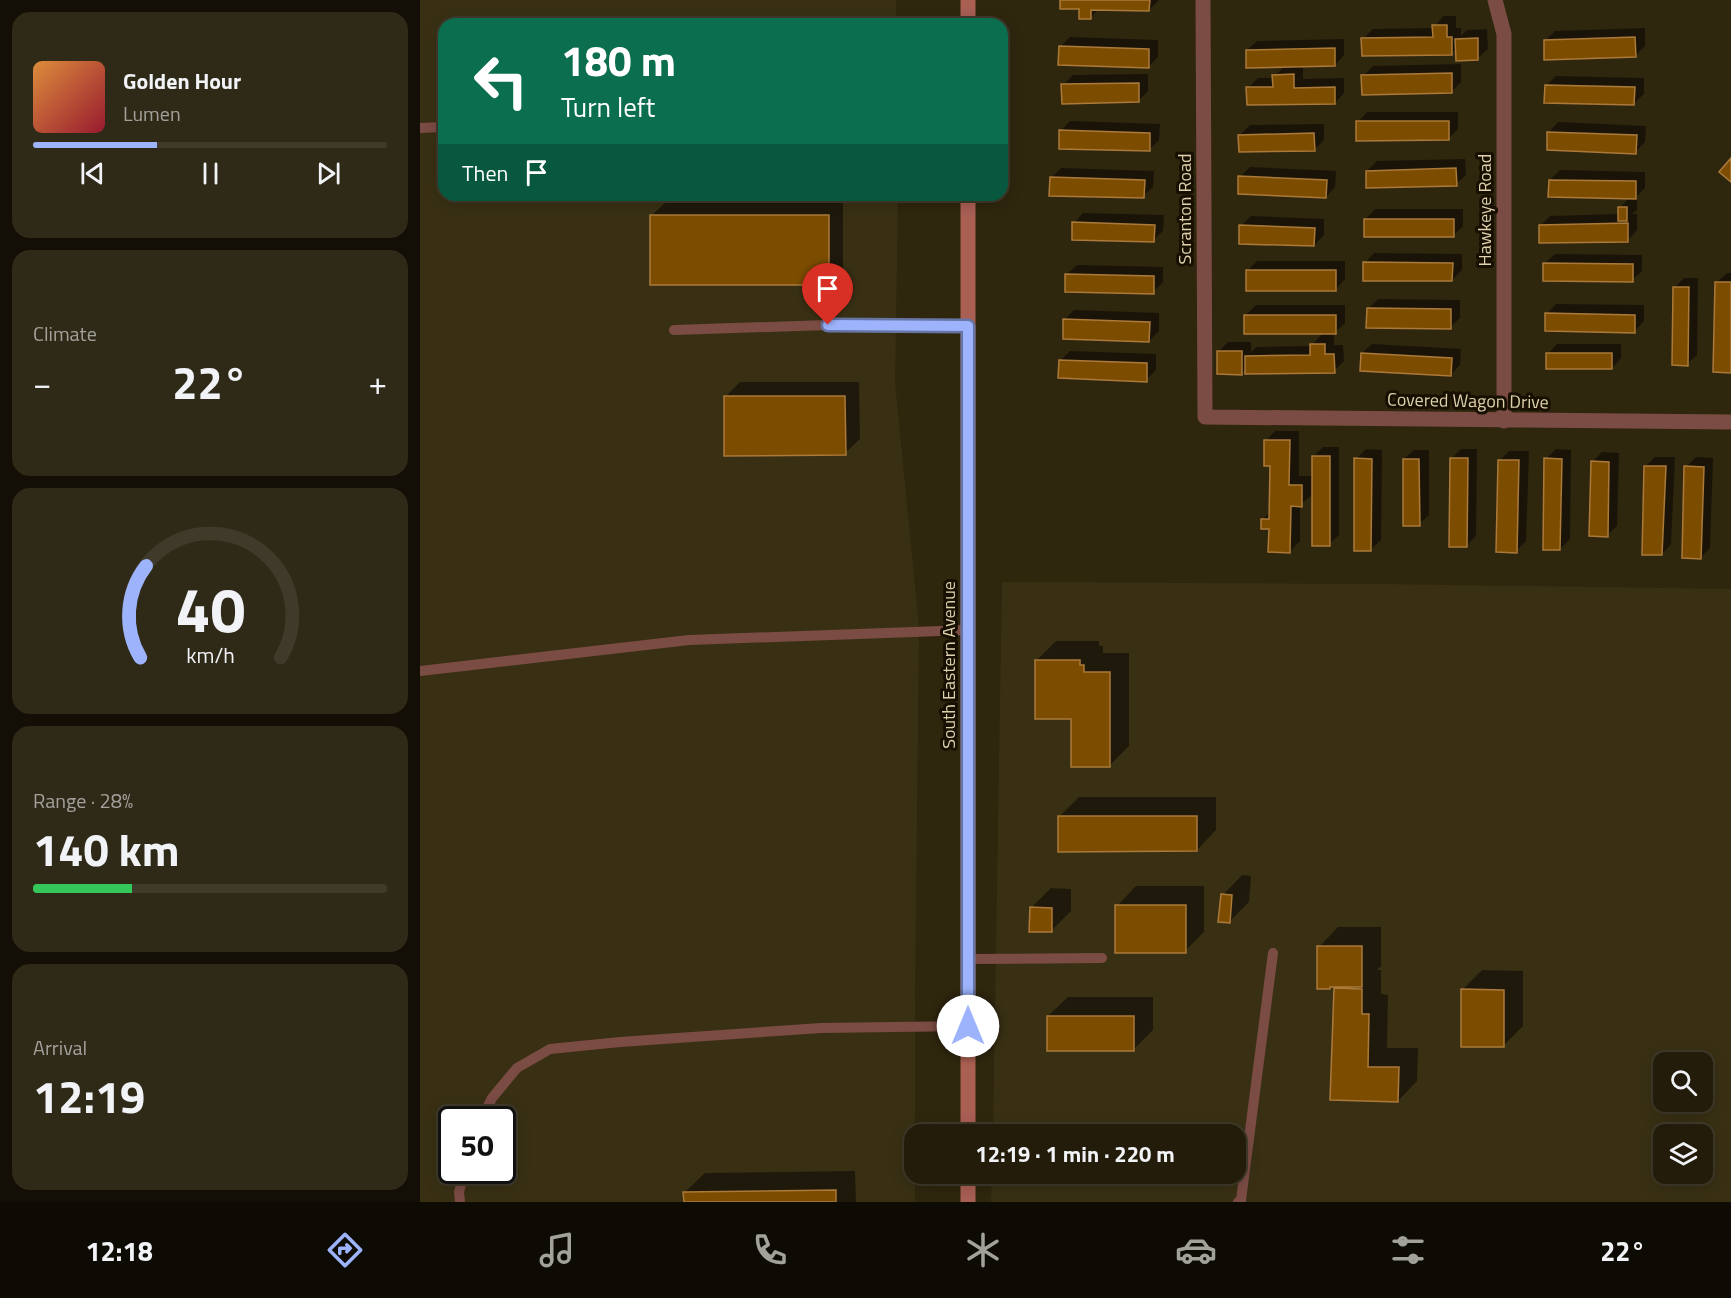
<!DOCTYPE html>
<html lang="en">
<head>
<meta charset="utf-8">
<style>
  body { margin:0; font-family:"Titillium Web",sans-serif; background:#2f2918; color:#f1f3f6; height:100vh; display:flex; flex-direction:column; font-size:22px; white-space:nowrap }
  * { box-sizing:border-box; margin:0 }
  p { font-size:20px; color:#a3a19c }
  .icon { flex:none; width:33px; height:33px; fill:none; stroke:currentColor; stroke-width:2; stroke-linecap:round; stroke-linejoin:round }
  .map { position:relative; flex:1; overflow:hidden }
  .sheet { display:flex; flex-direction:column; gap:12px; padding:12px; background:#130f06; width:420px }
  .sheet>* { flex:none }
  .top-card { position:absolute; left:18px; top:18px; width:570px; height:183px; border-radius:18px; box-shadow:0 3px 15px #0003,0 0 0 2px #403a2b; background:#0b6e4f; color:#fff; overflow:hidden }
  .fabs { position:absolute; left:1233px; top:1052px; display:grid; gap:12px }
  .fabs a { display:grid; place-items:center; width:60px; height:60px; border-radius:12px; background:#231c0a; box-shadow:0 3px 15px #0003,0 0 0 2px #403a2b; font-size:30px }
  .speed { position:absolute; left:18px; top:1106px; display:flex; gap:12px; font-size:30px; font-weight:700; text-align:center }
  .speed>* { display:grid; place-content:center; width:78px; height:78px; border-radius:50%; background:#231c0a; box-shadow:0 3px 15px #0003,0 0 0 2px #403a2b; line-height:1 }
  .speed .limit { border:3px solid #111; border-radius:9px; background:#fff; color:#111 }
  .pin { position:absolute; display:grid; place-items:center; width:51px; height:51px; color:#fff; margin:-62px -26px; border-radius:50% 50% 50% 0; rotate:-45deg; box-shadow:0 0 6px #0007 }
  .pin .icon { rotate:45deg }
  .me { position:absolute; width:66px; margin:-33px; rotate:0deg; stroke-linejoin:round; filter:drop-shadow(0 0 4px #0008) }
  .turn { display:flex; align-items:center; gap:21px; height:126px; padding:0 24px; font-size:27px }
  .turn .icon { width:78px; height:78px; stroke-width:2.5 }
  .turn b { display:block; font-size:42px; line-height:51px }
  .then { display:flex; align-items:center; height:57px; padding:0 24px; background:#0003; gap:12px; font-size:22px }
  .big { font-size:45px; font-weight:700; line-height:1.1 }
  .sheet .widget { flex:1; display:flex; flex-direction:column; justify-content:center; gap:9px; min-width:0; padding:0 21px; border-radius:18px; background:#2f2918 }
  .sheet .dial { align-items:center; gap:0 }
  .dial svg { height:156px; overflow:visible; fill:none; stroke:#403a2b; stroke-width:7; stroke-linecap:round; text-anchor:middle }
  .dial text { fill:#f1f3f6; stroke:none }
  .song { display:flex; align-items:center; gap:18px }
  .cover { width:72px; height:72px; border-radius:9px; background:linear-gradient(135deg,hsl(30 70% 55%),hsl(350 70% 35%)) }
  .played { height:6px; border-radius:3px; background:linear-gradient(90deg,#9db4fd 35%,#403a2b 35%) }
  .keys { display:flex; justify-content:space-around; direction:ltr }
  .heat { display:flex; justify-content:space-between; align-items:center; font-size:33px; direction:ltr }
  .charge { height:9px; border-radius:4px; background:linear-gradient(90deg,#34c759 28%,#403a2b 0) }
  .trip { position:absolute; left:484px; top:1124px; width:342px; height:60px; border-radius:18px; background:#231c0a; box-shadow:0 3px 15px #0003,0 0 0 2px #403a2b; font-weight:700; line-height:60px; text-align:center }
  .tab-bar { display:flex; height:96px; justify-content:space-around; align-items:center; background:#0e0b04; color:#a3a19c }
  .tab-bar .icon { width:42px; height:42px }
  .tab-bar .selected { color:#9db4fd }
  .tab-bar b { font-size:27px; color:#f1f3f6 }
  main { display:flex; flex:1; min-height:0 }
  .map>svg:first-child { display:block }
</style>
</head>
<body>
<main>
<section class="sheet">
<div class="widget">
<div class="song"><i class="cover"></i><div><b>Golden Hour</b><p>Lumen</p></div></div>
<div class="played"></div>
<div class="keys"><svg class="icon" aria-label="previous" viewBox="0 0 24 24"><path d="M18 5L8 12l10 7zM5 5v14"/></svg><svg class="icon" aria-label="pause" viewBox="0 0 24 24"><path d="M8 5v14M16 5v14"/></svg><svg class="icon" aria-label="next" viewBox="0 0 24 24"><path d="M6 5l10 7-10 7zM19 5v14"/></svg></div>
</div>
<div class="widget"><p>Climate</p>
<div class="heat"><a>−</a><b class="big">22°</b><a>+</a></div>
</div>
<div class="widget dial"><svg viewBox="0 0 100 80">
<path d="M14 69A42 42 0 1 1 86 69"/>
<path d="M14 69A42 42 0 0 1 17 22" stroke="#9db4fd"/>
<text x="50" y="56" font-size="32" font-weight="700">40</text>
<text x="50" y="72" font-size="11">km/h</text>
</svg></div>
<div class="widget"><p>Range · 28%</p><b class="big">140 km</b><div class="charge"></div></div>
<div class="widget"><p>Arrival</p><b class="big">12:19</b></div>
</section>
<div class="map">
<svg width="1311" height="1202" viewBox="0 0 1311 1202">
  <rect width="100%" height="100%" fill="#2f260e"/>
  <path fill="#393014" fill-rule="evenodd" d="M 0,0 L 476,0 L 476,24 L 24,24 L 24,195 L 478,195 L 475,383 L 499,627 L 495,994 L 495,1202 L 0,1202 ZM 32,1119 L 82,1119 L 82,1170 L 32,1170 Z
    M 582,582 L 955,584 L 1311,589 L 1311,1202 L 571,1202 L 572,1173 L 816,1173 L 816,1134 L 573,1134 ZM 1244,1062 L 1282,1062 L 1282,1101 L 1244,1101 ZM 1244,1134 L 1282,1134 L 1282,1173 L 1244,1173 Z"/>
  <path fill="#0007" d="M 641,0 L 739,0 L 729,10 L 679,9 L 670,18 L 661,8 Z
    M 1023,16 L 1036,16 L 1036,28 L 1041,28 L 1041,36 L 1047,30 L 1067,29 L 1068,49 L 1058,58 L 1037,48 L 1031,54 L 943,39 L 953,29 L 1014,28 Z
    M 1225,28 L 1225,46 L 1216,55 L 1125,41 L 1135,31 Z
    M 650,37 L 738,40 L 738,57 L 728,67 L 640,47 Z
    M 924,39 L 924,55 L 915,65 L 883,65 L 883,79 L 924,78 L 924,93 L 915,103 L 828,88 L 838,78 L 854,78 L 864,66 L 827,50 L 837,41 Z
    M 1041,64 L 1041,82 L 1032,91 L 943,76 L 953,66 Z
    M 728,74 L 728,91 L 718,101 L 643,85 L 653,75 Z
    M 1136,76 L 1224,78 L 1224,94 L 1214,103 L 1126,86 Z
    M 947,112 L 1038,112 L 1038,129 L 1028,139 L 938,122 Z
    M 650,121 L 740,124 L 739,140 L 729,150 L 641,131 Z
    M 1138,122 L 1226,126 L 1225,142 L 1215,152 L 1129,132 Z
    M 904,124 L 904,140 L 894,150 L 820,135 L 830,125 Z
    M 1045,159 L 1046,175 L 1036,184 L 947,171 L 957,161 Z
    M 830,167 L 916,171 L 915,187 L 906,197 L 820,177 Z
    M 641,168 L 734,171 L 733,187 L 723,196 L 631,178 Z
    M 1140,170 L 1225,172 L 1225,188 L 1217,196 L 1217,210 L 1212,214 L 1217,214 L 1217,230 L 1208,240 L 1120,226 L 1130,216 L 1200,214 L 1200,208 L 1210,197 L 1130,180 Z
    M 247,201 L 423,201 L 423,268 L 408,283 L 232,215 Z
    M 955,209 L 1043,209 L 1043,226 L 1033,236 L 946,219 Z
    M 663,213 L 744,215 L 743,231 L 733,240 L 654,223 Z
    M 831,216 L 904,219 L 904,235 L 894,245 L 821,226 Z
    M 954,253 L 1042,254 L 1042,270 L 1032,280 L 945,263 Z
    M 1135,254 L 1222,255 L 1222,271 L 1212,280 L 1125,263 Z
    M 837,261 L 925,261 L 925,279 L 916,289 L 827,271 Z
    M 657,265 L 743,267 L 743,282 L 733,292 L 647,274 Z
    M 1307,273 L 1311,273 L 1311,371 L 1297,282 Z
    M 1264,278 L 1278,278 L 1277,355 L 1267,364 L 1254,288 Z
    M 958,299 L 1040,300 L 1040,318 L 1030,327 L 948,309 Z
    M 1136,304 L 1224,305 L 1224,321 L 1215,331 L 1127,314 Z
    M 836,305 L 925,305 L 925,323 L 914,333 L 914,345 L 923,345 L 924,361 L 914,371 L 827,368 L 821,373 L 798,352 L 808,342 L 831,342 L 831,352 L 837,347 L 891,346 L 903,333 L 826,315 Z
    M 654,310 L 739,313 L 739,331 L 729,341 L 645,319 Z
    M 952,344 L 1041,349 L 1040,365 L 1030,375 L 942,353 Z
    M 1137,344 L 1201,344 L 1201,358 L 1192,368 L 1128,354 Z
    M 650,351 L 736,354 L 736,370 L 726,380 L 640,361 Z
    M 320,382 L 439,382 L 440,439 L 425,453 L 305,397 Z
    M 855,431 L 879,431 L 879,476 L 893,476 L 893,457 L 903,447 L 919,447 L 919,535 L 909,544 L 893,494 L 880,505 L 880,541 L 870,551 L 842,520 L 851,511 L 851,464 L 846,441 Z
    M 946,449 L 962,450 L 961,540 L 951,549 L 936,459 Z
    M 1041,449 L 1057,449 L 1056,536 L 1046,546 L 1031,459 Z
    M 1136,449 L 1151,450 L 1150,539 L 1140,549 L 1126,459 Z
    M 994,450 L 1009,450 L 1009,515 L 999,524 L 984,459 Z
    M 1089,451 L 1109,451 L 1106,541 L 1096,551 L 1080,460 Z
    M 1182,452 L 1199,453 L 1197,526 L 1187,535 L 1172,462 Z
    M 1235,457 L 1255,457 L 1251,544 L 1242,554 L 1225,467 Z
    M 1276,457 L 1293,458 L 1290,548 L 1281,557 L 1266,467 Z
    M 636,641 L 679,641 L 679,646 L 683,646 L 683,653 L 709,653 L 709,746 L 689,766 L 653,717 L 616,661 Z
    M 659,797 L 796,797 L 796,830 L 777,850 L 639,817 Z
    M 822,875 L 831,876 L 829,902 L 809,922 L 803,895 Z
    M 716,886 L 784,886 L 784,932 L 765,951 L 697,906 Z
    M 631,888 L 651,889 L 651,911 L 631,931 L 611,908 Z
    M 918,927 L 961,927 L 961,966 L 957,970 L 961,970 L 961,994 L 968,995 L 967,1048 L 998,1048 L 997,1081 L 978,1101 L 912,1099 L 915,989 L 918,986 L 912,986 L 909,988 L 899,947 Z
    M 1062,970 L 1103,971 L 1103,1026 L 1084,1045 L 1042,990 Z
    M 648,997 L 733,997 L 733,1030 L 713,1050 L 628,1016 Z
    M 435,1171 L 436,1202 L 265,1202 L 265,1192 L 285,1173 Z"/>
  <path fill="#7c4d00" stroke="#ab793a" stroke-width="1.5" d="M 640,0 L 730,0 L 729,11 L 671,10 L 671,19 L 659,19 L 659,9 L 640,9 Z
    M 1012,25 L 1027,25 L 1027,37 L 1032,37 L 1032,55 L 942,56 L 941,38 L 1013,37 Z
    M 1215,37 L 1216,57 L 1124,60 L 1124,40 Z
    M 1058,38 L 1058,60 L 1036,61 L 1035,39 Z
    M 639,46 L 729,49 L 729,68 L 638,65 Z
    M 915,48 L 915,66 L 826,68 L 826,50 Z
    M 1032,73 L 1032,93 L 942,95 L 941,75 Z
    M 874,74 L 874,88 L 915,87 L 915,104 L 827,105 L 826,87 L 853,87 L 852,75 Z
    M 719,83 L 719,102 L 642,104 L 641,84 Z
    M 1125,85 L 1215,87 L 1214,105 L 1124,103 Z
    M 936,121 L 1029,121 L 1029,140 L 936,141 Z
    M 639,130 L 730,133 L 730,151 L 639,149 Z
    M 1127,132 L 1217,135 L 1216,154 L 1127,150 Z
    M 894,133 L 895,151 L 819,152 L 818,135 Z
    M 1311,158 L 1311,182 L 1299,172 Z
    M 1036,168 L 1037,186 L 946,188 L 946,171 Z
    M 818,176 L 907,180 L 906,198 L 818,194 Z
    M 630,177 L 725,180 L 724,198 L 629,196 Z
    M 1129,180 L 1216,181 L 1216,199 L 1128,197 Z
    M 1198,207 L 1207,207 L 1207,221 L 1198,221 Z
    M 230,215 L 409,215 L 409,285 L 230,285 Z
    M 944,219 L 1034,219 L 1034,237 L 944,237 Z
    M 652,222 L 735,225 L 734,242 L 652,240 Z
    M 1208,223 L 1208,242 L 1119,243 L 1119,225 Z
    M 819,225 L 895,228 L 894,246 L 819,244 Z
    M 943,262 L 1033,263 L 1032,281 L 943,281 Z
    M 1123,263 L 1213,264 L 1213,282 L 1123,281 Z
    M 826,270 L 916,270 L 916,291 L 826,291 Z
    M 645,274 L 734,276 L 734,294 L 645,292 Z
    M 1295,282 L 1311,282 L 1311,373 L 1293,372 Z
    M 1253,287 L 1269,287 L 1268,366 L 1252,365 Z
    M 947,308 L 1031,309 L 1031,329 L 946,328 Z
    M 1125,313 L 1215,315 L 1215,333 L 1125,331 Z
    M 824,315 L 916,315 L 916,334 L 824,334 Z
    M 643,319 L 730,322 L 729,342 L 643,339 Z
    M 890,344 L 905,344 L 905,354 L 914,354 L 915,373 L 825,374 L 825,356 L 890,355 Z
    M 797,351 L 822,351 L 822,375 L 797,374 Z
    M 941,353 L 1032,358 L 1031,376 L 940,371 Z
    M 1126,353 L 1192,353 L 1192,369 L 1126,369 Z
    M 639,360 L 727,363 L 727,382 L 638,378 Z
    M 304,396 L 425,396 L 426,455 L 304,456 Z
    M 844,440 L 870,440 L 869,485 L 882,485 L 882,507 L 871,506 L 870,553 L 848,552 L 849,529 L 841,529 L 841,519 L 849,519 L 850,466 L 844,466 Z
    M 892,456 L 910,456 L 910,546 L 892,546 Z
    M 934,458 L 952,459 L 951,551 L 934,551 Z
    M 1030,458 L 1048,458 L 1047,547 L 1029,547 Z
    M 1124,458 L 1142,459 L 1140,550 L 1123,550 Z
    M 983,459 L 999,459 L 1000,526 L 983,526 Z
    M 1078,460 L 1099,460 L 1097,553 L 1076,552 Z
    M 1171,461 L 1189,462 L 1188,537 L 1169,536 Z
    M 1224,466 L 1246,466 L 1242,555 L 1222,555 Z
    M 1264,466 L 1284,467 L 1281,559 L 1262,558 Z
    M 615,660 L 660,660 L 660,665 L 664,665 L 664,672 L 690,672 L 690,767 L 651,767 L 651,719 L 615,719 Z
    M 638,816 L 777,816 L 777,851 L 638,852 Z
    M 801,894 L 812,895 L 810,923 L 798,922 Z
    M 695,905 L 766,905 L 766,953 L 695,953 Z
    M 610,907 L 632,908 L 632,932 L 609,932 Z
    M 897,946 L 942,946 L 942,987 L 910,987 L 910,989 L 897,989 Z
    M 914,988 L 942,989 L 942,1014 L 949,1014 L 948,1067 L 979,1067 L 978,1102 L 910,1100 Z
    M 1041,989 L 1084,990 L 1084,1047 L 1041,1047 Z
    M 627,1016 L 714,1016 L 714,1051 L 627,1051 Z
    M 416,1190 L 416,1202 L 264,1202 L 263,1192 Z"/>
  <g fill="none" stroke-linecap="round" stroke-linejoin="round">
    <path stroke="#7b4c44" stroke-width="10" d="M 0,128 L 24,127
      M 254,330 L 408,325 L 548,326
      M 0,671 L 269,640 L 548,630
      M 548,959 L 682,958
      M 62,1119 L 72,1098 L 97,1068 L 130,1049 L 200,1042 L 401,1028 L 548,1026
      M 40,1202 L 39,1192 L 45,1170
      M 818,1202 L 821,1200 L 853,953"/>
    <path stroke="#7b4c44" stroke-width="15" d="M 783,0 L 785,417 L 1311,422
      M 1075,0 L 1084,34 L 1084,421"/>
    <path stroke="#aa5f53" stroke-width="15" d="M 548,0 L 548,24
      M 548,195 L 548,1134
      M 548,1173 L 548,1202"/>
  </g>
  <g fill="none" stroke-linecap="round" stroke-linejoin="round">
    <g stroke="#6675a4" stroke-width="15">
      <path id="route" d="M 408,325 L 548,326 L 548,1026"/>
    </g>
    <use href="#route" stroke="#9db4fd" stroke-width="10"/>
  </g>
  <g text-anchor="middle" stroke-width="6" stroke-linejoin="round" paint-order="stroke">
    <g font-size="18" fill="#dfd1ad" stroke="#170f00">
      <text transform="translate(765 209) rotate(-90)" y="6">Scranton Road</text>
      <text transform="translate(1065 210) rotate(-90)" y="6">Hawkeye Road</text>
      <text transform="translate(1048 401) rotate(1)" y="6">Covered Wagon Drive</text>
      <text transform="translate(529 665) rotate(-90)" y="6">South Eastern Avenue</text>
    </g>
  </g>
</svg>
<div class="fabs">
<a><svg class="icon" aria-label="search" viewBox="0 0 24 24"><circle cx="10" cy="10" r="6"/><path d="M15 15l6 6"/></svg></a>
<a><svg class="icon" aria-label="layers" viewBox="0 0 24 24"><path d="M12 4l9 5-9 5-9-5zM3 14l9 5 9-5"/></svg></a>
</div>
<div class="speed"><div class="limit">50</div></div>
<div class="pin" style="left:408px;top:325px;background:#d93025"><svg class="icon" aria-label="arrive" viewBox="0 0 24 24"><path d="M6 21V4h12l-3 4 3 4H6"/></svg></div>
<svg class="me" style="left:548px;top:1026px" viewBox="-20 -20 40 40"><circle r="19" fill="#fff"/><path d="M0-13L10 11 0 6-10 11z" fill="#9db4fd"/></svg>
<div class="trip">12:19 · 1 min · 220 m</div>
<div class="top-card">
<div class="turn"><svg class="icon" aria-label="left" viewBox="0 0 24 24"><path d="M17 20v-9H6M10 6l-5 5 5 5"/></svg><div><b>180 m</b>Turn left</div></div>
<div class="then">Then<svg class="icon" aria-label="arrive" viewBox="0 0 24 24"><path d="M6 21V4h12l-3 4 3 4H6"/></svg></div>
</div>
</div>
</main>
<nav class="tab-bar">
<b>12:18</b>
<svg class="icon selected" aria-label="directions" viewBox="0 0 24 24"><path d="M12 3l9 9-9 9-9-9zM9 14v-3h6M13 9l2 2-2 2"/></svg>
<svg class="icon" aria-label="music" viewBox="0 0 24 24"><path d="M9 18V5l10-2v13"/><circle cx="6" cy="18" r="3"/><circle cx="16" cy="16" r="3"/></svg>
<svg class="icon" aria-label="phone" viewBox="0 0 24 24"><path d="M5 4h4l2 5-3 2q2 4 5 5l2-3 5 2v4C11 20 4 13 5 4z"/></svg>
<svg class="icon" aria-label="climate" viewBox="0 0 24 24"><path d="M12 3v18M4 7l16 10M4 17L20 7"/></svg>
<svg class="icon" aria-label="car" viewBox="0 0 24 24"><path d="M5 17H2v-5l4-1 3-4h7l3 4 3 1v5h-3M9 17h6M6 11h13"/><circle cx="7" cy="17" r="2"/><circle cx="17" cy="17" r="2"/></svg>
<svg class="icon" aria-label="filters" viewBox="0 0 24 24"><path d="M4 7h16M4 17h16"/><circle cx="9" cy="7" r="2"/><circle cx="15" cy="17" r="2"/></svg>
<b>22°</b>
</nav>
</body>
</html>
